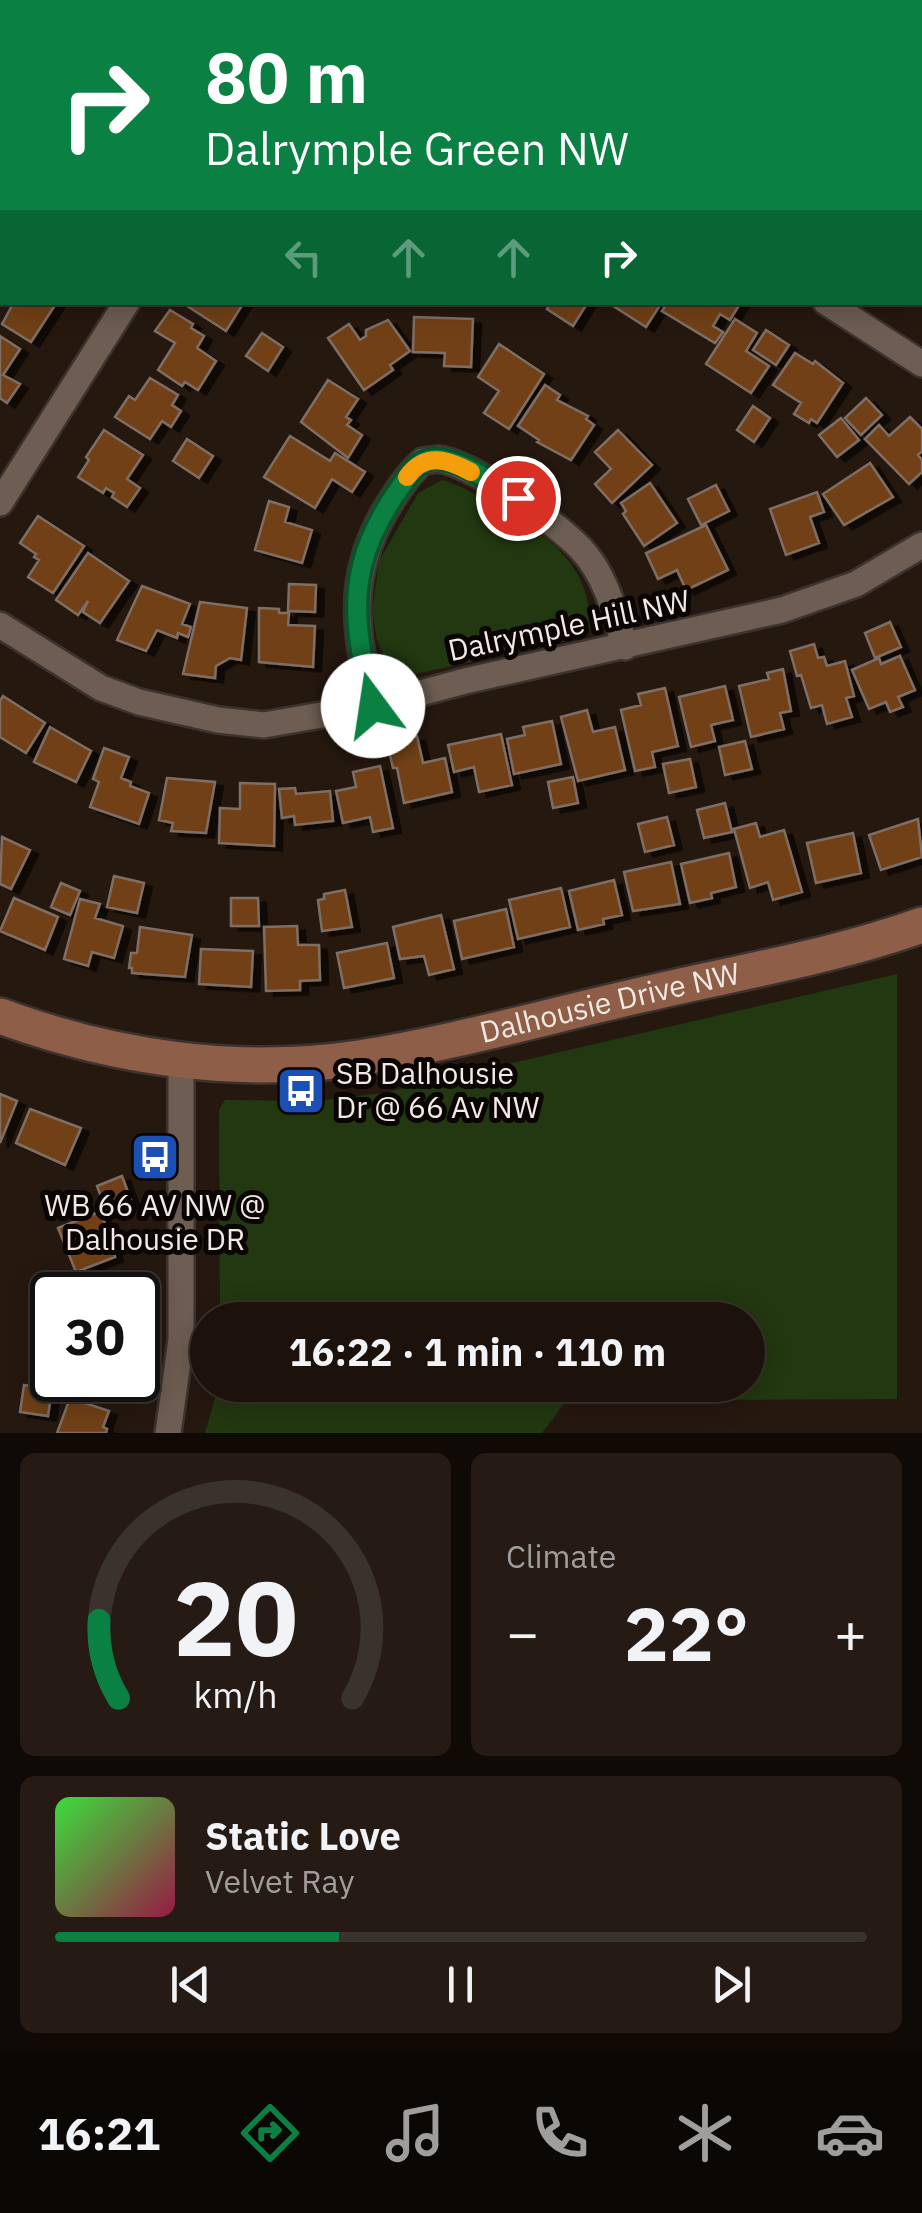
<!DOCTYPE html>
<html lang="en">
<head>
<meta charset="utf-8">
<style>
  body { margin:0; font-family:"IBM Plex Sans",sans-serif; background:#251b14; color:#f1f3f6; height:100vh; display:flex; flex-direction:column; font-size:38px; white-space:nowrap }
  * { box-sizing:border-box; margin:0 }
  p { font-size:32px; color:#a09e9d }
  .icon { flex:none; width:55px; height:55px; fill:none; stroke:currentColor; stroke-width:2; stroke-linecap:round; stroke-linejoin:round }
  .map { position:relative; height:1433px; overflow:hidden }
  .side { display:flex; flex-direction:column; gap:20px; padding:20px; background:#0f0a06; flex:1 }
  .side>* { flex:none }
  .banner { position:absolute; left:0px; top:0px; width:922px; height:305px; box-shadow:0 5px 25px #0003,0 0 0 2px #3a322c; background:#0b8043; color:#fff; overflow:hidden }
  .speed { position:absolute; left:30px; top:1272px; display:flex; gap:20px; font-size:50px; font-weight:700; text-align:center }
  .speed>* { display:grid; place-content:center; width:130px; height:130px; border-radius:50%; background:#1c120b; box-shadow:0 5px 25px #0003,0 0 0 2px #3a322c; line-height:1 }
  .speed .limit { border:5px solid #111; border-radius:15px; background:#fff; color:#111 }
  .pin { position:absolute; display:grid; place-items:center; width:85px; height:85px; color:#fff; margin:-42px; border:5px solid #fff; border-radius:50%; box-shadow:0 2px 10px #0007 }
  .me { position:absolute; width:110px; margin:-55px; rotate:346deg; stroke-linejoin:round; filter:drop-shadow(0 0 8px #0008) }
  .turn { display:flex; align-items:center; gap:35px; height:210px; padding:0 40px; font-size:45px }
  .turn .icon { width:130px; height:130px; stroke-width:2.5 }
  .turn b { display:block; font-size:70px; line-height:85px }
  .lanes { display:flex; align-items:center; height:95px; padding:0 40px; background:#0003; justify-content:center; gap:50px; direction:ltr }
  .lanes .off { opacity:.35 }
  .big { font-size:75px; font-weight:700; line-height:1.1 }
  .side .card { flex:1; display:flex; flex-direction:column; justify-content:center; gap:15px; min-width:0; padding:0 35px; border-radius:15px; background:#251b14 }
  .side .dial { align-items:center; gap:0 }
  .dial svg { height:260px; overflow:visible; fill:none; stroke:#3a322c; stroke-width:7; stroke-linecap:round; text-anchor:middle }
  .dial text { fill:#f1f3f6; stroke:none }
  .song { display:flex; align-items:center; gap:30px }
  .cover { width:120px; height:120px; border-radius:15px; background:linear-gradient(135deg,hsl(120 70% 55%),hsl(340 70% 35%)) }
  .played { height:10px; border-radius:5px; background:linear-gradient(90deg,#0b8043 35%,#3a322c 35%) }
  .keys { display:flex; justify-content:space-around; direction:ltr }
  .heat { display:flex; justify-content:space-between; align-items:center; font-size:55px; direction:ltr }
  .side .tiles { flex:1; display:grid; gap:20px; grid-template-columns:1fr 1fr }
  .card:last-child { grid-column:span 2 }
  .trip { position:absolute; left:190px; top:1302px; width:575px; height:100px; border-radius:50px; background:#1c120b; box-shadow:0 5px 25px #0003,0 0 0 2px #3a322c; font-weight:700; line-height:100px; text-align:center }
  .dock { display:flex; height:160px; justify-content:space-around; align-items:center; background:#0b0704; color:#a09e9d }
  .dock .icon { width:70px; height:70px }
  .dock .selected { color:#0b8043 }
  .dock b { font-size:45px; color:#f1f3f6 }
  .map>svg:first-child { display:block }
</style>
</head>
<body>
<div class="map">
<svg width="922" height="1433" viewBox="0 0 922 1433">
  <defs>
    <filter id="shadow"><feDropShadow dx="8" dy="4.5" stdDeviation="0" flood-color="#0009"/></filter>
  </defs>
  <rect width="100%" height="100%" fill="#25180f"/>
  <path fill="#223810" d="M 442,480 C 463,486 480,497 499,508 C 548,537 591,564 590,627 L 566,641 L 415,674 L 388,666 L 377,640 L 372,612 L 379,561 L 418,493 Z
    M 897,974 L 897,1399 L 566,1401 L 542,1433 L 205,1433 L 219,1385 L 748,1385 L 748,1320 L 220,1320 L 219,1110 L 225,1100 L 314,1101 L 383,1093 Z"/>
  <path fill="#713f17" stroke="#7f6e63" stroke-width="2.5" filter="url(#shadow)" d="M 57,302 L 31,342 L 2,324 L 14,302 Z
    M 190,302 L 244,302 L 226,331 L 187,306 Z
    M 551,302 L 588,302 L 573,326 L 547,309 Z
    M 607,302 L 662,302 L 646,327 Z
    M 668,302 L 741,302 L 730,320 L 720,314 L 713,326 L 723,332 L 715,343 L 662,311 Z
    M 170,310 L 193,324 L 191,328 L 204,336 L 197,348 L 216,361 L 198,390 L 185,382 L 182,386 L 158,370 L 175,343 L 155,331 Z
    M 414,317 L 473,319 L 471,367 L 444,366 L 445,353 L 413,352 Z
    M 735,319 L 757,333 L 746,351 L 769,366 L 751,393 L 706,364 Z
    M 388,320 L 410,351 L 390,365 L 393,370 L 364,390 L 328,338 L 349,324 L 360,340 L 366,336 L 366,330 Z
    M 766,330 L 789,345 L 776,365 L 753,350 Z
    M 262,333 L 283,347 L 268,371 L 246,356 Z
    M 0,336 L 20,349 L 3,375 L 20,384 L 7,403 L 0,398 Z
    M 499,344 L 544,374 L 509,429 L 484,413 L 499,391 L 478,377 Z
    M 795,353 L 813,364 L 815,361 L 843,383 L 817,423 L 811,419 L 809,423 L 794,414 L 801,403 L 773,385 Z
    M 150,378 L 178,395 L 172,405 L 181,411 L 171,427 L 162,421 L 150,439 L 115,417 L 129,396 L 135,400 Z
    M 328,380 L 358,399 L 346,417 L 351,420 L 347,425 L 362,435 L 348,458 L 301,422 Z
    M 545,385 L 560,395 L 557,400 L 588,416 L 586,419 L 594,425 L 571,460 L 537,442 L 539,440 L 518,426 Z
    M 866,398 L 882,415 L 861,435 L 845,418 Z
    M 753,406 L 770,418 L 754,442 L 737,430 Z
    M 910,417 L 922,429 L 922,451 L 918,455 L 922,460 L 922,472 L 909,484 L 865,439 L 879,425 L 889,436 Z
    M 841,418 L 859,440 L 837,457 L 819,435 Z
    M 104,430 L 143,455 L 127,479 L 140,488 L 127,507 L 112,497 L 114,493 L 106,488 L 103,493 L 78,477 L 89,460 L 86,457 Z
    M 618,430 L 652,465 L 612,503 L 595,484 L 611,469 L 595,452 Z
    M 290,436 L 330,461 L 335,453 L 365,472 L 352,492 L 332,479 L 315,508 L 264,477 Z
    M 187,439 L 213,456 L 199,478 L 173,461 Z
    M 870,463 L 893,497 L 844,525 L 823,494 Z
    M 650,483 L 677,523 L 644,546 L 623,514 L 626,511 L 621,503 Z
    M 716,485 L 729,511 L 701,525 L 688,499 Z
    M 817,492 L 824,512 L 810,517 L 819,543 L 786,555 L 770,509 Z
    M 269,501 L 289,507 L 285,522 L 312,530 L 302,563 L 255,550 Z
    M 38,516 L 84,546 L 53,593 L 28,577 L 39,560 L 34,557 L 36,554 L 20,543 Z
    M 706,525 L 728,570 L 686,590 L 677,570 L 658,579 L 646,553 Z
    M 88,553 L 129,581 L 100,623 L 83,612 L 88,601 L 78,615 L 56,600 Z
    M 289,584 L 316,585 L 315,612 L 288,611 Z
    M 142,586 L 190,604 L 182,624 L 191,627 L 188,637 L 178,633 L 177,638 L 157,630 L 146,651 L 117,640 Z
    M 200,602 L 247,608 L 241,660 L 230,658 L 216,666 L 215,678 L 183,674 Z
    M 259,608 L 279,609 L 279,613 L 289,613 L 288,625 L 315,626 L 313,667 L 259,662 Z
    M 890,622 L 901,647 L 875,658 L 865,633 Z
    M 814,644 L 818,658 L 824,657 L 827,666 L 845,661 L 854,696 L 846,698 L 852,717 L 827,724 L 822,705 L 811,708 L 801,675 L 797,676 L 790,651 Z
    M 900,656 L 915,690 L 898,697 L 903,707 L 890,712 L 886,702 L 869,709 L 852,670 L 879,658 L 881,664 Z
    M 783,669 L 791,711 L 780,713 L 784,729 L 751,737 L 739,686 L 769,679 L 767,673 Z
    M 725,686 L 733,720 L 711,725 L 715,741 L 691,747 L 679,697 Z
    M 665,688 L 678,746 L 652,752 L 655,767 L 635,771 L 621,710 L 641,705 L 638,694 Z
    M 3,696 L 45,723 L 26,753 L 0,737 L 0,701 Z
    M 587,710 L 593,732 L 615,727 L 625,770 L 578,781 L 561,717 Z
    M 552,721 L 561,764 L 514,774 L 507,739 L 525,735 L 523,727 Z
    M 50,727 L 91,751 L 76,782 L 34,762 Z
    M 501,734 L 512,785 L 479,792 L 474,767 L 454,772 L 448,745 Z
    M 417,736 L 423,763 L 445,758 L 452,792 L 404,803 L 397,768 L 393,768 L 387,743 Z
    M 745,741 L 752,769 L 725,775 L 719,747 Z
    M 104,748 L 129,757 L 121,778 L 131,782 L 130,786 L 149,793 L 139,824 L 90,807 L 99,782 L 93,779 Z
    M 690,759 L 696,787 L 669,793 L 663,764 Z
    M 380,766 L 393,828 L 373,832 L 370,817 L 343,823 L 336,791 L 356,787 L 353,772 Z
    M 573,777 L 578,803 L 553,808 L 548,782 Z
    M 167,778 L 215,782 L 206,833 L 171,831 L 173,823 L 159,820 Z
    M 240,783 L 275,784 L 274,846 L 219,843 L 220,808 L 240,809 Z
    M 295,788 L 296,794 L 330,791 L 333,821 L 295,825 L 294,816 L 282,818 L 279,789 Z
    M 725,803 L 732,832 L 704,838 L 697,810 Z
    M 667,817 L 674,845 L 645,852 L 638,824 Z
    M 918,819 L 922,857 L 881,870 L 869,835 Z
    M 756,823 L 760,837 L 784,830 L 802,892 L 773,900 L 768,882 L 750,888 L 734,829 Z
    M 853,833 L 861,873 L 816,883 L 807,843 Z
    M 2,837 L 30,850 L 11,889 L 0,884 Z
    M 729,853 L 736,887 L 711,893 L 712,898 L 690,903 L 681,864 Z
    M 671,862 L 680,904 L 633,911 L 624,872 Z
    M 114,876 L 144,883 L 137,913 L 107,907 Z
    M 614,880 L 622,915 L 603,919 L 604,924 L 578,930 L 569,891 Z
    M 61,883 L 80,891 L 70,915 L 51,907 Z
    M 561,888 L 570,927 L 518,939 L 509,900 Z
    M 345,890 L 352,927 L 322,931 L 318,900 L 324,899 L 324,894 Z
    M 14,898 L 58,917 L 45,950 L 0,931 Z
    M 231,898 L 258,898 L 259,926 L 231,926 Z
    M 80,899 L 100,904 L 95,918 L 123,926 L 114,958 L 92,952 L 88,966 L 64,959 Z
    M 506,909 L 514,947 L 462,959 L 454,921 Z
    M 441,915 L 454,969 L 429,975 L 424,956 L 400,959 L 393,927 Z
    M 297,926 L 298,945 L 319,945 L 320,980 L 300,981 L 300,990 L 266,991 L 264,927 Z
    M 140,927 L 192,935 L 185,977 L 132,973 L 132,968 L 129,968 L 131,953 L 137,953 Z
    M 387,943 L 394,978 L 344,988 L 337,953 Z
    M 201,949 L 253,951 L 251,987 L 199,984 Z
    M 0,1094 L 17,1101 L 0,1143 Z
    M 30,1109 L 81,1128 L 65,1165 L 16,1143 Z
    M 122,1176 L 132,1203 L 107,1213 L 97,1186 Z
    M 101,1211 L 115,1257 L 76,1272 L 58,1228 Z
    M 115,1274 L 115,1295 L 76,1295 L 76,1276 Z
    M 52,1306 L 52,1331 L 33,1332 L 32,1307 Z
    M 83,1380 L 113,1380 L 111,1393 L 82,1390 Z
    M 24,1385 L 52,1389 L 48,1416 L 20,1412 Z
    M 70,1398 L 109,1411 L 103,1427 L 107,1429 L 106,1433 L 57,1433 Z"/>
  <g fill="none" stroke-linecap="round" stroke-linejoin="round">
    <g stroke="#3c322e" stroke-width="30">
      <path id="street" d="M 354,0 L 358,2
        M 321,2 L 326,0
        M 826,302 L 922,364
        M 0,503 L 127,302
        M 0,625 L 101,688 L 139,702 L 218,720 L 264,725 L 373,706 L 465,681 L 782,610 L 856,584 L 922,545
        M 373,706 C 355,633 346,578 385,511 C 396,493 407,475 423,461 C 425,461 436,459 438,459 C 471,462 558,524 581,549 C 606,575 615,614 625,647
        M 168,1433 L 181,1340 L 181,1061"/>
    </g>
    <g stroke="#3c322e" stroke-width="40">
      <g id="secondary">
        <path id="s1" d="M 0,1016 C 114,1058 238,1076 359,1058 C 454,1043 548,1016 641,995 C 734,973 833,957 922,925"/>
      </g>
    </g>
    <use href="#street" stroke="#6d5d52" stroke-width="25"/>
    <use href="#secondary" stroke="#8f5e48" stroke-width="35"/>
  </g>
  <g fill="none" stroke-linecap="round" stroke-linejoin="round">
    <g stroke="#07532c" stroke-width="25">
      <path id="route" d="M 373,706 C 351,617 345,565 401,486 C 410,474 418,459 435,459 C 463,459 495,486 518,498"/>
    </g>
    <use href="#route" stroke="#0b8043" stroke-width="18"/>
    <path stroke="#f59e0b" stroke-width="18" d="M 407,477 C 425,452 447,459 471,472"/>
  </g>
  <defs>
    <g id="bus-square" transform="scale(2.5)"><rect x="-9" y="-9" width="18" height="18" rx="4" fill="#1a4fb4" stroke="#0a0503"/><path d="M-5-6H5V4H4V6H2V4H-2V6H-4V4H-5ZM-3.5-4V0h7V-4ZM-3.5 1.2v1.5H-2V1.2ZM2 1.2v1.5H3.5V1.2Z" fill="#fff"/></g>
  </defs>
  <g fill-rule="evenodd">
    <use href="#bus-square" x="301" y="1091"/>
    <use href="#bus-square" x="155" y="1157"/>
  </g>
  <g text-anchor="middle" stroke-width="10" stroke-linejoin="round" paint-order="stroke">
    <g font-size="30" fill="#f3eae4" stroke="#0a0503">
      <text transform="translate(569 626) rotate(-12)" y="10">Dalrymple Hill NW</text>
      <text dy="10" stroke="none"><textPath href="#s1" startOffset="622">Dalhousie Drive NW</textPath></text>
    </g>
    <g font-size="30" fill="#f3eae4" stroke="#0a0503" text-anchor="start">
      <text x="336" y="1084">SB Dalhousie<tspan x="336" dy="34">Dr @ 66 Av NW</tspan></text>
      <text x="155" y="1216" text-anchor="middle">WB 66 AV NW @<tspan x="155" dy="34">Dalhousie DR</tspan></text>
    </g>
  </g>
</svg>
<div class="speed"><div class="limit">30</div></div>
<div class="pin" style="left:518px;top:498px;background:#d93025"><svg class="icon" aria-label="arrive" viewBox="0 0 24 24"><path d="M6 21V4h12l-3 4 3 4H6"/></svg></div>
<svg class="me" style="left:373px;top:706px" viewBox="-20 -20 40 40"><circle r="19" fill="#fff"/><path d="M0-13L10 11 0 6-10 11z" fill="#0b8043"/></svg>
<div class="trip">16:22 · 1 min · 110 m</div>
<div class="banner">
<div class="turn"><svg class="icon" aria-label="right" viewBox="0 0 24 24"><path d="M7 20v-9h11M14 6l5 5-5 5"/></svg><div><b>80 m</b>Dalrymple Green NW</div></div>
<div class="lanes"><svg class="icon off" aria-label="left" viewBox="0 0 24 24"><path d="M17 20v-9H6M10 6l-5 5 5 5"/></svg><svg class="icon off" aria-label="ahead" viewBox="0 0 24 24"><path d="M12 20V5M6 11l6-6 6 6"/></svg><svg class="icon off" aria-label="ahead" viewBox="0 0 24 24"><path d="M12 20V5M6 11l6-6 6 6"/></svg><svg class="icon" aria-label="right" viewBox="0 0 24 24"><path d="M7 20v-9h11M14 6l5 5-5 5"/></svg></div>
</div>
</div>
<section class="side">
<div class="tiles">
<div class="card dial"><svg viewBox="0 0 100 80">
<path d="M14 69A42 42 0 1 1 86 69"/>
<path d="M14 69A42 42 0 0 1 8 45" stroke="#0b8043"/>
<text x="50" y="56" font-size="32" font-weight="700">20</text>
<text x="50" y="72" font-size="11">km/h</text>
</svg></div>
<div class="card"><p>Climate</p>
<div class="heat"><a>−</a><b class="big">22°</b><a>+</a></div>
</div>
<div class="card">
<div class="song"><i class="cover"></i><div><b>Static Love</b><p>Velvet Ray</p></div></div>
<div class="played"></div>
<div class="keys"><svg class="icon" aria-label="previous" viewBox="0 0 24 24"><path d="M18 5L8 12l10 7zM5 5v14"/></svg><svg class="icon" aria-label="pause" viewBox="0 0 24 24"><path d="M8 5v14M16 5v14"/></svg><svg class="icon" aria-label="next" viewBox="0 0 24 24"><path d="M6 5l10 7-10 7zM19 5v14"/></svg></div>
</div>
</div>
</section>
<nav class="dock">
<b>16:21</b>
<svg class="icon selected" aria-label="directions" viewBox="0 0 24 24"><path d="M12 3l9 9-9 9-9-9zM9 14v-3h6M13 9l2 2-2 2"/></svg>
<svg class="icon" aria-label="music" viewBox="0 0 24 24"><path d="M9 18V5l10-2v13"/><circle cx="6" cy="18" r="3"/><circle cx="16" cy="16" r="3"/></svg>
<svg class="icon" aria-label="phone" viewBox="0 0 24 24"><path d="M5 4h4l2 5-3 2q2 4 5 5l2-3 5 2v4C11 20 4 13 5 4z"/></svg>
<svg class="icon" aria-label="climate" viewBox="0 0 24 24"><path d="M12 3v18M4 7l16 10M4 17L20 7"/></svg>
<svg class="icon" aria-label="car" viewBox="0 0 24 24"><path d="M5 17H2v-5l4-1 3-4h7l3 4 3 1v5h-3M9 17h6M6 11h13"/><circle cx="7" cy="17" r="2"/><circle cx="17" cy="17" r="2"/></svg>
</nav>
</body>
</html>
